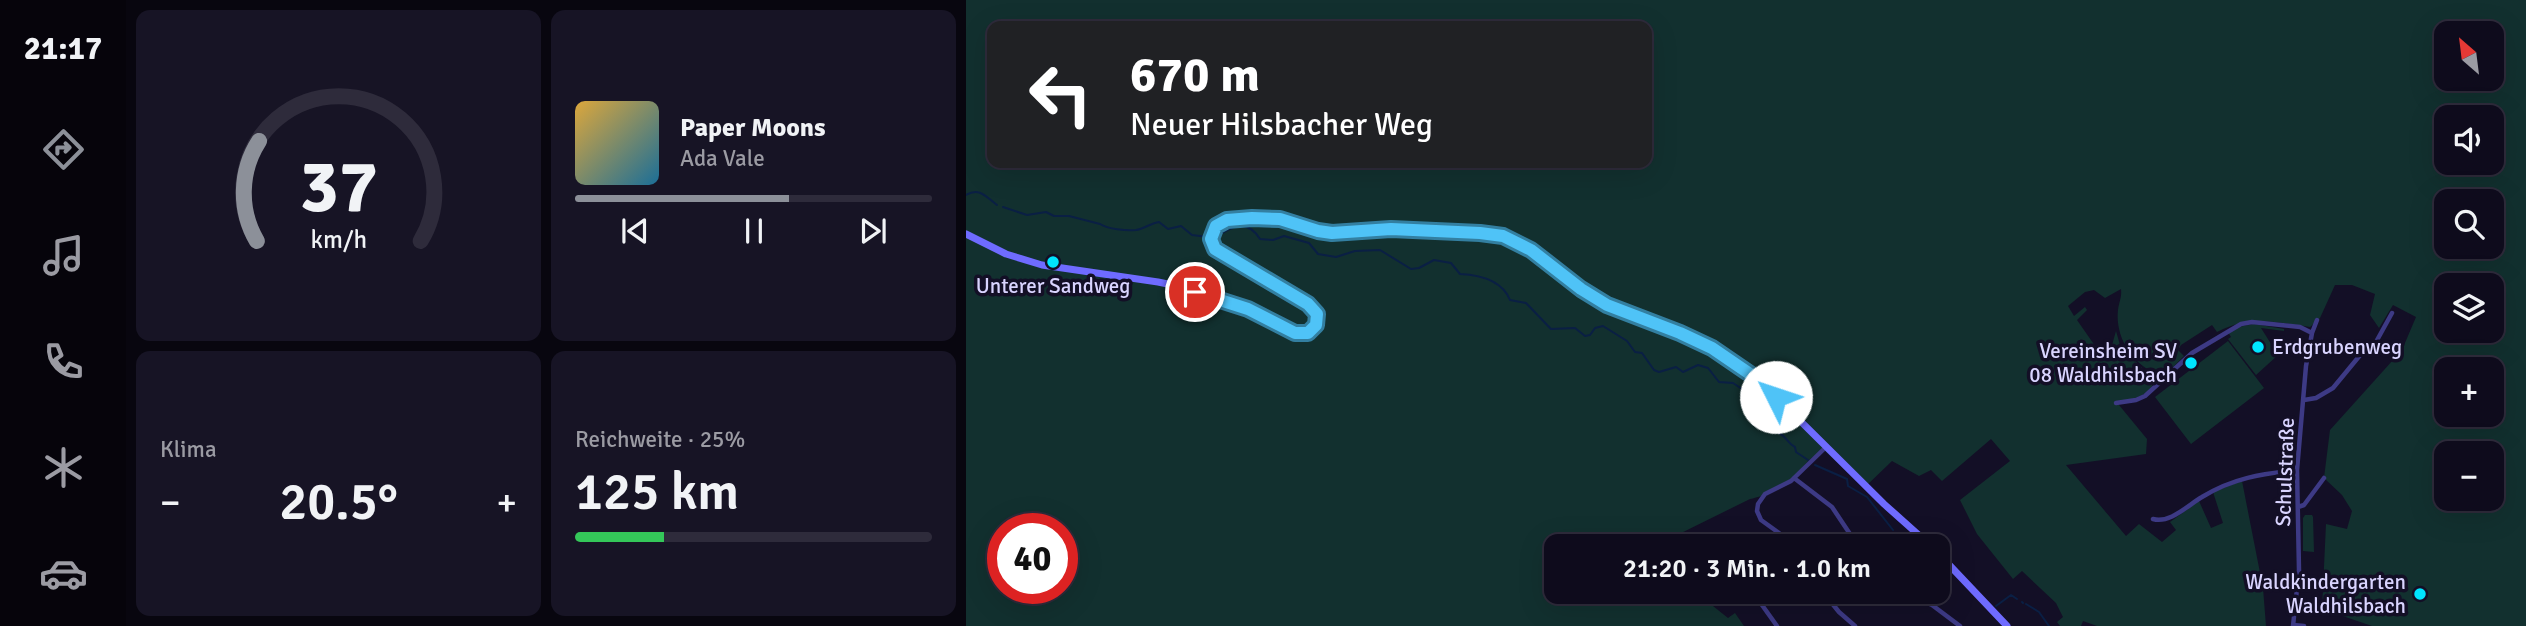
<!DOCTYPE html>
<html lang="de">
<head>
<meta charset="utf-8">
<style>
  body { margin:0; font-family:Signika,sans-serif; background:#171425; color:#f1f3f6; height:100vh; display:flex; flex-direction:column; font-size:26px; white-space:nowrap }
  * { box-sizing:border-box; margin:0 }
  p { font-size:23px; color:#9b9ba3 }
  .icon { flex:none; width:38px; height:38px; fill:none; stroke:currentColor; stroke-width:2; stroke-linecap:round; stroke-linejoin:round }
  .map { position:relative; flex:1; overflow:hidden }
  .sheet { display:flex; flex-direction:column; gap:10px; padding:10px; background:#08060f; width:840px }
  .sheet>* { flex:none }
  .hud { position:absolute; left:21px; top:21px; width:665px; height:147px; border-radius:14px; box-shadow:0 7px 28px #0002,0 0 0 2px #2e2b3b; background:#202124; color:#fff; overflow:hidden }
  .needle { width:46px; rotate:332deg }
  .buttons { position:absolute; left:1468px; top:21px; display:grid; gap:14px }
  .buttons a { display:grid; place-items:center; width:70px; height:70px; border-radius:14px; background:#0e0b1c; box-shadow:0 7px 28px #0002,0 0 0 2px #2e2b3b; font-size:35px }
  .speed { position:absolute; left:21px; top:513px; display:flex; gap:14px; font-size:35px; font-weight:700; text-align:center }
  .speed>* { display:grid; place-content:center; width:91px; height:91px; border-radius:50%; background:#0e0b1c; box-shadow:0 7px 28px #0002,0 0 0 2px #2e2b3b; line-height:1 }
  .speed .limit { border:10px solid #d22; background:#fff; color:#111 }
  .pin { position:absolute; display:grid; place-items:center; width:60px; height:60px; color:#fff; margin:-30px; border:4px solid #fff; border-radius:50%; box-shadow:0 2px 7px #0007 }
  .me { position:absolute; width:77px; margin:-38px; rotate:311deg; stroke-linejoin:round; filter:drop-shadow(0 0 5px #0008) }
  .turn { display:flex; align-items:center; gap:24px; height:147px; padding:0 28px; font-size:32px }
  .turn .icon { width:91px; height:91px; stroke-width:2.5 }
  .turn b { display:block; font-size:49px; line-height:60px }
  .big { font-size:52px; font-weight:600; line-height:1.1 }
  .sheet .widget { flex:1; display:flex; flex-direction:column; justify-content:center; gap:10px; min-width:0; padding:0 24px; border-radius:14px; background:#171425 }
  .sheet .dial { align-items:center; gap:0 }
  .dial svg { height:182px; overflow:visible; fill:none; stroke:#2e2b3b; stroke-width:7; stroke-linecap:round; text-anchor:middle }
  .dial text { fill:#f1f3f6; stroke:none }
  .song { display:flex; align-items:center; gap:21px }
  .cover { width:84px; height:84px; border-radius:10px; background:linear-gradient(135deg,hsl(40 70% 55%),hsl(200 70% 35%)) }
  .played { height:7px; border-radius:4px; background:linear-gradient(90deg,#8c9099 60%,#2e2b3b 60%) }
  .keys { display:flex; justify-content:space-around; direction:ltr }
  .heat { display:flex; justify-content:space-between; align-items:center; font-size:38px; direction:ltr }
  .charge { height:10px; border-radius:5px; background:linear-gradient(90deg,#34c759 25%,#2e2b3b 0) }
  .sheet .tiles { flex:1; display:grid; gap:10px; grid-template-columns:repeat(2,1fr) }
  .trip { position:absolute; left:578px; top:534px; width:406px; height:70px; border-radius:14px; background:#0e0b1c; box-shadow:0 7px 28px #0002,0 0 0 2px #2e2b3b; font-weight:600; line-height:70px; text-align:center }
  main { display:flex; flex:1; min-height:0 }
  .dock { display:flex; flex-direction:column; width:126px; justify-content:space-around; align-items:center; background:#06040b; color:#9b9ba3 }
  .dock .icon { width:49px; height:49px }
  .dock .on { color:#8c9099 }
  .dock b { font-size:32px; color:#f1f3f6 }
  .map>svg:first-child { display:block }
</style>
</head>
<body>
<main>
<nav class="dock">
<b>21:17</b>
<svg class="icon on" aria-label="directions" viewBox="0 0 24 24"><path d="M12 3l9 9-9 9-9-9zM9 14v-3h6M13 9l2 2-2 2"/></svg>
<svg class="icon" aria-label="music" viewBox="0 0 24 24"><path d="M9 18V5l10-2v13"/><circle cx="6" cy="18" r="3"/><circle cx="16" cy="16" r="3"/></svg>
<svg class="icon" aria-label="phone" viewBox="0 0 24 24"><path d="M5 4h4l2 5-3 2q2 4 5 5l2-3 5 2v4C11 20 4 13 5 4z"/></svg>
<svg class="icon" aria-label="climate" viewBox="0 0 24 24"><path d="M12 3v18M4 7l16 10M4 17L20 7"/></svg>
<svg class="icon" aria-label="car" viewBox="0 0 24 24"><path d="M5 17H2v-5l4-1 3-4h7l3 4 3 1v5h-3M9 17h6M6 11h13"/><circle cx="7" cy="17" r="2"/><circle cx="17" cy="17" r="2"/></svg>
</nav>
<section class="sheet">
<div class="tiles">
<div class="widget dial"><svg viewBox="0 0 100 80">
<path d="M14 69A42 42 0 1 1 86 69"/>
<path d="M14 69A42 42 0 0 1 15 25" stroke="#8c9099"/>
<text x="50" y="56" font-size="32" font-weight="700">37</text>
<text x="50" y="72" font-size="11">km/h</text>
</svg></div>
<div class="widget">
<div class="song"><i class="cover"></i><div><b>Paper Moons</b><p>Ada Vale</p></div></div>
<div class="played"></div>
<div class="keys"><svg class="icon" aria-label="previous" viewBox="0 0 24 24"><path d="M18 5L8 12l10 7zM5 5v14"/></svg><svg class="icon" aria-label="pause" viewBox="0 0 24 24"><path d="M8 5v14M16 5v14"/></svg><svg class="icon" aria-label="next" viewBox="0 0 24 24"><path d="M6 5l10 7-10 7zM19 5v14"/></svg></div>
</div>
<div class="widget"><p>Klima</p>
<div class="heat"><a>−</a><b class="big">20.5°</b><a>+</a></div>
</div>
<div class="widget"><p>Reichweite · 25%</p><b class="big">125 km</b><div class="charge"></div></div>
</div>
</section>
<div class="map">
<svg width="1560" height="626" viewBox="0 0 1560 626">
  <rect width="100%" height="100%" fill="#130f26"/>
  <path fill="#12302f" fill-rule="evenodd" d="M 0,0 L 1560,0 L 1560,626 L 1406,626 L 1356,609 L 1360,524 L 1381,529 L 1386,511 L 1376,495 L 1358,478 L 1364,430 L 1436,350 L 1450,317 L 1427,305 L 1413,328 L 1404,315 L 1409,294 L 1386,285 L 1369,285 L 1354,318 L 1344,327 C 1310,322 1283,315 1251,332 L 1246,325 L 1215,345 L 1212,350 L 1218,356 L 1206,368 L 1192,370 L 1189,373 C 1165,363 1149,336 1152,310 C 1153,302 1156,297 1155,289 L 1139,298 L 1128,290 L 1119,292 L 1102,306 L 1108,316 L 1119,307 L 1121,310 L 1111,320 L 1134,353 L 1146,345 L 1150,331 L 1154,345 L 1188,380 C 1185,397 1163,400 1148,403 L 1153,405 L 1181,439 L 1180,454 L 1100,465 L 1160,536 L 1173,524 L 1196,542 L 1210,530 L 1204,522 L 1233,501 L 1245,528 L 1257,523 L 1247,492 L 1276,481 L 1297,588 L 1300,626 L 1131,626 L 1117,621 L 1115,626 L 1094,626 L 1091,622 L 1097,617 L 1090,603 L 1056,571 L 1047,579 L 1011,534 L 994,500 L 1044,461 L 1025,439 L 976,481 L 965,470 L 953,476 L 926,461 L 898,488 L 859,451 C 844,456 839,464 830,476 C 823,485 795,497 784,499 L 705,538 L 696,546 L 590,546 L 590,592 L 740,592 L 737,598 L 762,618 L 769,613 L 778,626 L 0,626 ZM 26,26 L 681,26 L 681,163 L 26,163 ZM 1480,33 L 1526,33 L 1526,79 L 1480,79 ZM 1480,117 L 1526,117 L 1526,163 L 1480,163 ZM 1480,201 L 1526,201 L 1526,247 L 1480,247 ZM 1480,285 L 1526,285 L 1526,331 L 1480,331 ZM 1480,369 L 1526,369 L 1526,415 L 1480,415 ZM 1480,453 L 1526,453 L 1526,499 L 1480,499 ZM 37,528 L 96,528 L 96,588 L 37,588 Z
    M 1288,324 L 1318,329 L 1318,331 L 1295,328 L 1312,355 L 1290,375 L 1262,339 L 1265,337 L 1262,332 L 1272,327 Z
    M 1262,341 L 1298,388 L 1225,444 L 1189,397 Z
    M 1339,515 L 1346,515 L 1347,517 L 1348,552 L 1337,551 L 1337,518 Z"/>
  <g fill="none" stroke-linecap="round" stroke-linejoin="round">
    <path stroke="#0a1f44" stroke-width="2" d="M 0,195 C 14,187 20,197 31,205
      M 37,207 L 61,215 L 80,212 L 88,216 L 103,216 L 134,224 C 142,229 160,231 170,230 C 178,229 185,223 193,222 L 202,229 L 215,226 L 226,235 L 242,237
      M 250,237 C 268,225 282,220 294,239 L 307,240 L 318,236 L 343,243 L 352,254 L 370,257 L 389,251 L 414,250 L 445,269 L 453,268 L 468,260 L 485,263 L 494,274 C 514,275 536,280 544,300 L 560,303 L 585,329 L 609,328 L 619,336 L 624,335 L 629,328 L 637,326 L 661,341 L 669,352 L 676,353 L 688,370 L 693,372 L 710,367 L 717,372 L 732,365 L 742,368 L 753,382 L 767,383 L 782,393 L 787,404 L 795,409 L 801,421 L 811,427 L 813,433 C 821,437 822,444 829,447 L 830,452 L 842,460
      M 849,465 L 881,479 L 882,486 L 901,497 L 927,530
      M 944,542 L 951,543
      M 1056,602 L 1057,603
      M 1060,604 L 1073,612 L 1083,626
      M 1030,606 L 1045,595 L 1051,599"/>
    <path stroke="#3d3a85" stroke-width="4.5" d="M 1338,400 L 1350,398 L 1367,388 L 1400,348 L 1410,342 L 1426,313
      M 1150,403 L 1170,400 L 1179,396 L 1226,353 L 1275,324 L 1286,322 L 1334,327 L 1346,333
      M 828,478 L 866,507 L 892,546
      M 1332,507 L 1338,505 L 1358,478
      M 1187,519 C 1204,524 1222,505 1236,497 C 1267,478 1295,474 1331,470
      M 710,546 L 713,544 L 718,546
      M 824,546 L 813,533 L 795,520 L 791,511 L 792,504 L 799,494 L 825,481 L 860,447
      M 785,592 L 796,598
      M 857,592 L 873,612 L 889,626
      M 935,592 L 966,605 L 994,626
      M 796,598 L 796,605 L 811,626
      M 1327,625 L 1338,626
      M 1327,626 L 1333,570 L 1331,470 L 1340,366 L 1346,333 L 1351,320"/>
    <path stroke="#6f6bff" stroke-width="7" d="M 0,234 L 40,254 L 76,265 L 192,282 L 216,287 L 282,309 L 327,332 L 337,334 L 349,327 C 354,316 348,308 338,302 L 251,250 L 245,239 L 250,226 L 261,220 L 286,218 L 314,219 L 362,233 L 425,229 L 519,233 L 543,238 L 565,250 L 633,300 L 656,312 L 731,340 L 772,365 L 804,391 L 918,504 L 965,546
      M 971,552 L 1041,626"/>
  </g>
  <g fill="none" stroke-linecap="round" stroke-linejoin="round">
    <g stroke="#337fa1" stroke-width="18">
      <path id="route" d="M 229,292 L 282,309 L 329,333 L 342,333 L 350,325 L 351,314 L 342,304 L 249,249 L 245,239 L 250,226 L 261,220 L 286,218 L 314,219 L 352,231 L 366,233 L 425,229 L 514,233 L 537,236 L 565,250 L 615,289 L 641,305 L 714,333 L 746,348 L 784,374 L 810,397"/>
    </g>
    <use href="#route" stroke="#4fc3f7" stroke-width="12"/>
  </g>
  <g fill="#00e5ff" stroke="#130f26" stroke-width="2.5">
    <circle cx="87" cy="262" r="7"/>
    <circle cx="1292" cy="347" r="7"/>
    <circle cx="1225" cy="363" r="7"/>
    <circle cx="1454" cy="594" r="7"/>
  </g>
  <g text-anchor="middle" stroke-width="7" stroke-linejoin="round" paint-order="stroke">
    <g font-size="21" fill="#d9d4ff" stroke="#130f26" text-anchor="end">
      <text x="87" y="293" text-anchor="middle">Unterer Sandweg</text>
      <text x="1306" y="354" text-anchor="start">Erdgrubenweg</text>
      <text x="1211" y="358">Vereinsheim SV<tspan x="1211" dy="24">08 Waldhilsbach</tspan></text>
      <text x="1440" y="589">Waldkindergarten<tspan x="1440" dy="24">Waldhilsbach</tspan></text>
    </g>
    <g font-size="21" fill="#d9d4ff" stroke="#130f26">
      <text transform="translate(1319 472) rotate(-88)" y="7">Schulstraße</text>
    </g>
  </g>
</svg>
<div class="buttons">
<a><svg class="needle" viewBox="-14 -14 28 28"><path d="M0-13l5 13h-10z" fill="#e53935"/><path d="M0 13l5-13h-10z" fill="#9b9ba3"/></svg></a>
<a><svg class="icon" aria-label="sound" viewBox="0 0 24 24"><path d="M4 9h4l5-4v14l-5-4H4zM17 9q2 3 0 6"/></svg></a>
<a><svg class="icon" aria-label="search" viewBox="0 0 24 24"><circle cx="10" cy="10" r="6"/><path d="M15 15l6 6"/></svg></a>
<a><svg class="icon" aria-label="layers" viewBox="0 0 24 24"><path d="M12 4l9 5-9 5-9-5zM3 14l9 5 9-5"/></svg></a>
<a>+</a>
<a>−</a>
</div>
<div class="speed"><div class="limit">40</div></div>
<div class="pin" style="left:229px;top:292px;background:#d93025"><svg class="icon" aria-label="arrive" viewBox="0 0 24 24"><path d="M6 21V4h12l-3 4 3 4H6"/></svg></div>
<svg class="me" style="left:810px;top:397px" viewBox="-20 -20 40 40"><circle r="19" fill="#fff"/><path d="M0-13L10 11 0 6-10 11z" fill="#4fc3f7"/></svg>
<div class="trip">21:20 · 3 Min. · 1.0 km</div>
<div class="hud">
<div class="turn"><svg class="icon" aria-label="left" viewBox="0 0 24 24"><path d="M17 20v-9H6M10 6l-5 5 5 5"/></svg><div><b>670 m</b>Neuer Hilsbacher Weg</div></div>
</div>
</div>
</main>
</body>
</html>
